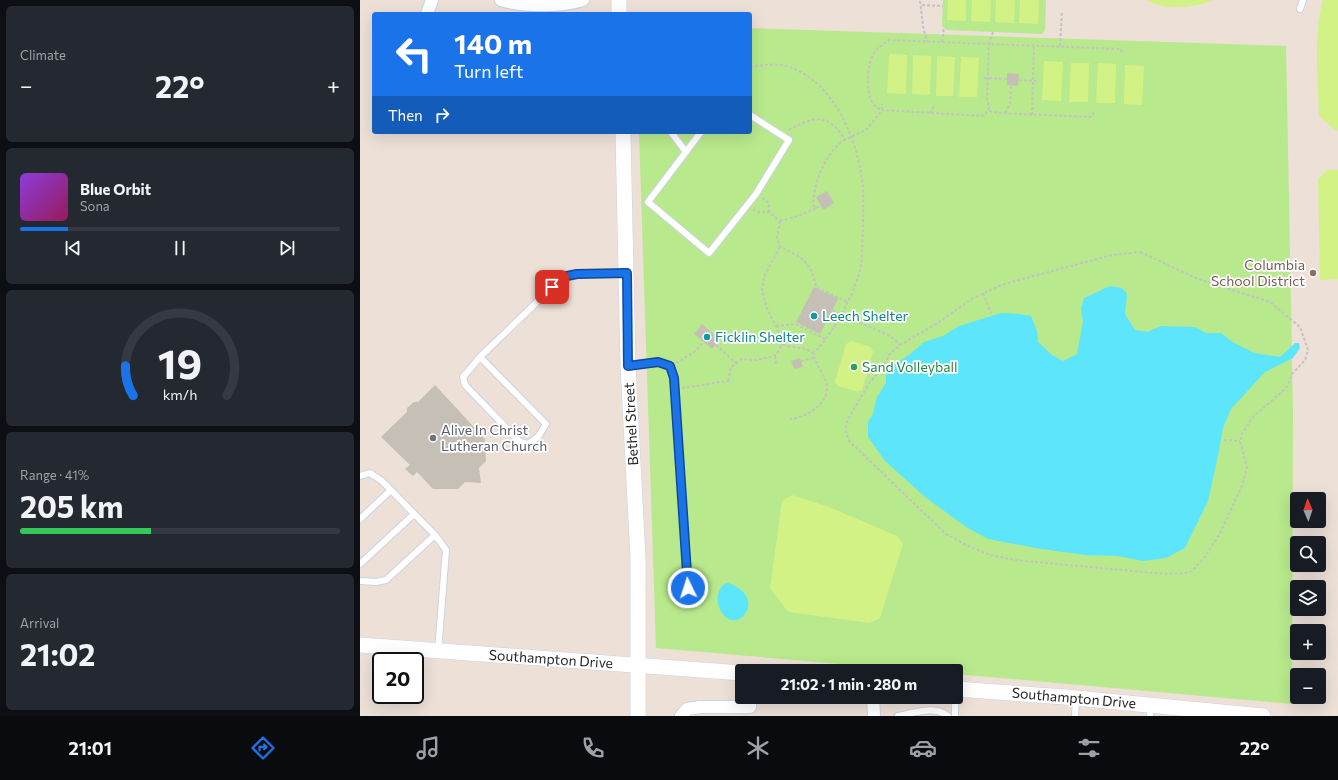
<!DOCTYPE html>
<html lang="en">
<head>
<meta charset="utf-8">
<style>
  body { margin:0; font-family:Commissioner,sans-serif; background:#242831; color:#f1f3f6; height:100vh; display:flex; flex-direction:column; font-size:15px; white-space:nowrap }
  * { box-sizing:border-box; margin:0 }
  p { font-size:13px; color:#9ea1a6 }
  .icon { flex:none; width:22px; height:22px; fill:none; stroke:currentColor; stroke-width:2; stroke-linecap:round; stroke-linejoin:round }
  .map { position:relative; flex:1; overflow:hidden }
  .details { display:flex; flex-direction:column; gap:6px; padding:6px; background:#0d0f14; width:360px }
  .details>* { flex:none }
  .guide { position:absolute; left:12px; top:12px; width:380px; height:122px; border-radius:4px; box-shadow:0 4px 16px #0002; background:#1a73e8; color:#fff; overflow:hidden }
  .needle { width:26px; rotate:358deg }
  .fabs { position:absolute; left:930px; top:492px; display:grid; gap:8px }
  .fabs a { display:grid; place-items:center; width:36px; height:36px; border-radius:4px; background:#171b24; box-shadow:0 4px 16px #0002; font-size:20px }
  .speed { position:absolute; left:12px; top:652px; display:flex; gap:8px; font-size:20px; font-weight:700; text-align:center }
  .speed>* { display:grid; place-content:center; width:52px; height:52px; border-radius:50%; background:#171b24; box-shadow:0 4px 16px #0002; line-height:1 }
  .speed .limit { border:2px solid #111; border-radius:6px; background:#fff; color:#111 }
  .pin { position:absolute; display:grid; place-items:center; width:34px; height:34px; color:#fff; margin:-17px; border-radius:8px; box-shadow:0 2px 6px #0006 }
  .me { position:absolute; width:44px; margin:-22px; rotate:356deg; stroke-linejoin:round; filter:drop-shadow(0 0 3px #0008) }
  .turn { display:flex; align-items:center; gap:14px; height:84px; padding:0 16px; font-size:18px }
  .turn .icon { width:52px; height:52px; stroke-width:2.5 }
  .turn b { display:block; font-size:28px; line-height:34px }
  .then { display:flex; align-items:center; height:38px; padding:0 16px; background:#0003; gap:8px; font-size:15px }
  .big { font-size:30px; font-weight:700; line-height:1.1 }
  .details .card { flex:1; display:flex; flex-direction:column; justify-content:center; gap:6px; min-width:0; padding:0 14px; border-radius:6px; background:#242831 }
  .details .dial { align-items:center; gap:0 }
  .dial svg { height:104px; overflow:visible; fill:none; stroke:#363941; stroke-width:7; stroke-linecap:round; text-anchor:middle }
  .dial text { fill:#f1f3f6; stroke:none }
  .song { display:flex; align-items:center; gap:12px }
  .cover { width:48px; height:48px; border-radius:6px; background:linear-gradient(135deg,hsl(270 70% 55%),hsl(330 70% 35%)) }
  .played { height:4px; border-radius:2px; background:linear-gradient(90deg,#1a73e8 15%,#363941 15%) }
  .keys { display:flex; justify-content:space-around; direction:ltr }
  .heat { display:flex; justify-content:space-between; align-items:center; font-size:22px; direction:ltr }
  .charge { height:6px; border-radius:3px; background:linear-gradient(90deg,#34c759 41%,#363941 0) }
  .trip { position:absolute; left:375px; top:664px; width:228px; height:40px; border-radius:4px; background:#171b24; box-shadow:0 4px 16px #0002; font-weight:700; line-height:40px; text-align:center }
  .tab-bar { display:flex; height:64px; justify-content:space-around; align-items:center; background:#090b0e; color:#9ea1a6 }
  .tab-bar .icon { width:28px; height:28px }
  .tab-bar .current { color:#1a73e8 }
  .tab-bar b { font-size:18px; color:#f1f3f6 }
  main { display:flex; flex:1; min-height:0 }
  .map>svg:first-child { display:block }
</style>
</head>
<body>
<main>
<section class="details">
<div class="card"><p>Climate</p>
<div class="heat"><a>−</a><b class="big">22°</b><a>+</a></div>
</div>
<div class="card">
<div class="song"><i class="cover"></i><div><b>Blue Orbit</b><p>Sona</p></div></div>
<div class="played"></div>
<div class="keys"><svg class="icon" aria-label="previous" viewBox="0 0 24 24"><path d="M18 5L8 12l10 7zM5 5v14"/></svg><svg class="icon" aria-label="pause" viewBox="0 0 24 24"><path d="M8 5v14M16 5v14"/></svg><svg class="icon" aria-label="next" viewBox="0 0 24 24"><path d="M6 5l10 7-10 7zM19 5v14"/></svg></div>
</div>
<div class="card dial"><svg viewBox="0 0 100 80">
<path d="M14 69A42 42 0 1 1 86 69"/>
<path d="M14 69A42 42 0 0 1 8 46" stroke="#1a73e8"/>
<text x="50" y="56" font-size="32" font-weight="700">19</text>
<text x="50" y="72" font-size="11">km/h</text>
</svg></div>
<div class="card"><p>Range · 41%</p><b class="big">205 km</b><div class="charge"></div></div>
<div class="card"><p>Arrival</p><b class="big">21:02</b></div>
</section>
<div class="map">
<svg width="978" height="716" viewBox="0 0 978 716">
  <rect width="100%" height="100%" fill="#ece0d7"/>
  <path fill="#b8e98c" d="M 583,0 L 686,0 L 685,30 L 682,34 L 586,30 L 582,25 Z
    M 390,28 L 926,46 L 933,412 L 932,704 L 596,674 L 596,671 L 561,671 L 296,648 L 279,132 L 390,132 Z"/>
  <path fill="#d2f286" d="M 588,0 L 606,0 L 606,21 L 587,20 Z
    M 612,0 L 631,0 L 630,22 L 611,21 Z
    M 636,0 L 655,0 L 654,23 L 635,22 Z
    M 660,0 L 679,0 L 678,24 L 659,23 Z
    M 785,0 L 853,0 C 832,9 806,10 785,0 Z
    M 963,0 L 978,0 L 978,131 L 975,130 L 959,116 C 958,78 953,37 963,0 Z
    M 529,54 L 547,55 L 546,94 L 527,93 Z
    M 553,55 L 571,56 L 570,95 L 552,94 Z
    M 577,56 L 595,57 L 593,96 L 576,96 Z
    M 601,57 L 619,58 L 617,97 L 599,97 Z
    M 684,61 L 703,62 L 701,101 L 682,100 Z
    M 711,63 L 729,63 L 728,102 L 709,102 Z
    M 738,63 L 756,64 L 755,103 L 736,103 Z
    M 765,65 L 784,66 L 782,105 L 764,104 Z
    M 967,170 L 978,170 L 978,279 L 960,280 L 958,179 Z
    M 491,341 L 511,347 L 513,352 L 502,390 L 498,392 L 478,386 L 475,382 L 486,344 Z
    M 432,495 L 469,507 L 537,536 L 543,544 L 520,618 L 510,623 L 428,612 L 410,588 L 422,501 Z"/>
  <path fill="#5de5fb" d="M 750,286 L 762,288 L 767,294 L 765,314 L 775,330 L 787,332 L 801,326 L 835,327 L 846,333 L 861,333 L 871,341 L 894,353 L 920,357 L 935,343 L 939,343 L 940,348 L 933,358 L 905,372 L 871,409 L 863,428 L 859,451 L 848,501 L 825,548 L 806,558 L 783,561 L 758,556 L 725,555 L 675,548 L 628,539 L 606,527 L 565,497 L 525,461 L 508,437 L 508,422 L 513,414 L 517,397 L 526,383 L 526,375 L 535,364 L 549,355 L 564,342 L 583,336 L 599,326 L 641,313 L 659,314 L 671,316 L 677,331 L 678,342 L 692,355 L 703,361 L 717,354 L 723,322 L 721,309 L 724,298 Z
    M 368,583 C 412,598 373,642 359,607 C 356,599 358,590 364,584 Z"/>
  <path fill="#c6bfb6" d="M 647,73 L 659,74 L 658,86 L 647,85 Z
    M 467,191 L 474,203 L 463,210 L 456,197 Z
    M 454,287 L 478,299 L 460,334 L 436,322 Z
    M 342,324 L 360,340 L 352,349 L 334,334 Z
    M 440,358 L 443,367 L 434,369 L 431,361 Z
    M 75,385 L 125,439 L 126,461 L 119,468 L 121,483 L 105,482 L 98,489 L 73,489 L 57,472 L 53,476 L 45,469 L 50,465 L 21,437 L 47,412 L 47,408 L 54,402 L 58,402 Z"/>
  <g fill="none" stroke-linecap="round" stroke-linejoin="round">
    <g stroke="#ccd3e3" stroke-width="8">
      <path id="service" d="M 940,9 L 943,0
        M 311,132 L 326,152
        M 341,132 L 288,202 L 349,253 L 396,194 L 429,140 L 390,115
        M 120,357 L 186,424 L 178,437 L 168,444 L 160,442 L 105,385 L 103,377 L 120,357 L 203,277 L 217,274 L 265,273
        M 268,366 L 298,362 L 310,366 L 314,378 L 328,588
        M 0,476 L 10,473 L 22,481 L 75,535 L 86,550 L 78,651
        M 0,519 L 31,490
        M 0,564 L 54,514
        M 0,581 L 16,582 L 26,580 L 75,535
        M 595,697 L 595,716
        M 538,716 C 554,713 574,705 588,716
        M 715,716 L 716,698
        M 790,716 L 791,705"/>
    </g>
    <g stroke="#ccd3e3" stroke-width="14">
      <path id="minor" d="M 141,0 C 163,7 200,7 223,0
        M 67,14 L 72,0
        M 513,697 L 514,716
        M 321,716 L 327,709 L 341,707 L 390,707 L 390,697"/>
    </g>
    <g stroke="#ccd3e3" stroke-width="16">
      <path id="tertiary" d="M 259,0 L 259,14
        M 263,132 L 268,366 L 278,559 L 278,716
        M 0,645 L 382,673
        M 596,689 L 705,697 L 903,716"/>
    </g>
    <path stroke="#c3c3c3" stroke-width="2" stroke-dasharray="3 2" stroke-linecap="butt" d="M 560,1 L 563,26 L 567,41
      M 562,5 L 583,6
      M 633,32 L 629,44 L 761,49 L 762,53
      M 582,42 L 584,27
      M 700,46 L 702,12
      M 390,67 C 402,65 414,63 426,66 C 472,79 496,136 502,179 C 504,195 503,211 503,227 C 502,241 503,257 500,270 C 494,291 484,312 472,330 C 466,338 461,347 453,353
      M 624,78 L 647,79
      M 659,80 L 678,81
      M 629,111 L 640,113 L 732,117 L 734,112
      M 570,113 L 574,106
      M 645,113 L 650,104 L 651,86
      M 672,115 L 674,46
      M 429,130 C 441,123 460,113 473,125 C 478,129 482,135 485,140 L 507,129 L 522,110 L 624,116 L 629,108 L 627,98 L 629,44 L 529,40 C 524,44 518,47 514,53 C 507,63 506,88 511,100 C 513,105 517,108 522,110 L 522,104
      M 402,198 L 409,203 L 409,212
      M 456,208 L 461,205
      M 393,209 L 397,212 L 409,212 L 420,221
      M 420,221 L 438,216 L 456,208 L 453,204 C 455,180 465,152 486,139
      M 420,221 L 417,238 L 420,247 C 442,257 451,261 456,287 L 487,302
      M 420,247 L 404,276 L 402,290 L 407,309 L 416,326 L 422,345
      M 780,252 L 838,279 L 910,302 L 940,327 L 948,350 L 945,360 L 932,374 L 929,383 L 925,389 L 892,418 L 883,432 L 880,441 L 887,467 L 882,486 L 859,535 L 844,558 L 832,571 L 826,573 L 804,574 L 655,560 L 630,555 L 608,546 L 586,534 L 490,442 C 486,434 484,428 488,419 L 510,382 L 522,368 L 530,354 L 540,345 L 576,324 L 612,299 L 639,286 L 655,281 L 752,255 Z
      M 623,293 L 631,313
      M 472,310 L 530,336 L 540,345
      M 416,326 L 436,324 L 465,339
      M 356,345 L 376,363
      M 415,356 L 416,364
      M 441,361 L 454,358
      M 316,363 L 333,353 L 343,343
      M 368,381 L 371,367 L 382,359 L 396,360 L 415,356 L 422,345 L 446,349 L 453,353 C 455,364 463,371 466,382 C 472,403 447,417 430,419
      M 322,388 L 368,381 L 371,384
      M 864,440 L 880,441"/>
    <use href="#service" stroke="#fff" stroke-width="6"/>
    <use href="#minor" stroke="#fff" stroke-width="12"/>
    <use href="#tertiary" stroke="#fff" stroke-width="15"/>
  </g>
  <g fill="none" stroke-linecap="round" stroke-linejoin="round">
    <g stroke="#114b97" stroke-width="10">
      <path id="route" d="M 192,287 L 202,277 L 217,274 L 267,273 L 268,366 L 298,362 L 310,366 L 314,378 L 328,588"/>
    </g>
    <use href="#route" stroke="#1a73e8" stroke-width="7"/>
  </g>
  <circle fill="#8d6e63" stroke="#fff" stroke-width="1.5" cx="953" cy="273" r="4"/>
  <g fill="#0f9aa8" stroke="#fff" stroke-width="1.5">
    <circle cx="454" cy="316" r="4"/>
    <circle cx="347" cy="337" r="4"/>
  </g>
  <circle fill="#2e9e5b" stroke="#fff" stroke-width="1.5" cx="494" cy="367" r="4"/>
  <circle fill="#6b7280" stroke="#fff" stroke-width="1.5" cx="73" cy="438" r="4"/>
  <g text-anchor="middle" stroke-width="3.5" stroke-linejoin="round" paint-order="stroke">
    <g font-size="14" fill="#785e54" stroke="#fff" text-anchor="end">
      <text x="945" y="270">Columbia<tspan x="945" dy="16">School District</tspan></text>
    </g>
    <g font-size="14" fill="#0d838f" stroke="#fff" text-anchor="start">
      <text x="462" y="321">Leech Shelter</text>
      <text x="355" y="342">Ficklin Shelter</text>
    </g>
    <g font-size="14" fill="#27864d" stroke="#fff" text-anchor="start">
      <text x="502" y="372">Sand Volleyball</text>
    </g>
    <g font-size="14" fill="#272727" stroke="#fff">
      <text transform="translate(271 424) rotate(-93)" y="5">Bethel Street</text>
      <text transform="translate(191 659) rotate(4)" y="5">Southampton Drive</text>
      <text transform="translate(714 698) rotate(5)" y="5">Southampton Drive</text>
    </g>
    <g font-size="14" fill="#5b616d" stroke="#fff" text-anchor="start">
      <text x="81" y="435">Alive In Christ<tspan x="81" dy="16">Lutheran Church</tspan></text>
    </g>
  </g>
</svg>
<div class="fabs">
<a><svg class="needle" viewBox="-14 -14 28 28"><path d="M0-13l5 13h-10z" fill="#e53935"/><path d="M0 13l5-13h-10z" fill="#9ea1a6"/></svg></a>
<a><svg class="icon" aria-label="search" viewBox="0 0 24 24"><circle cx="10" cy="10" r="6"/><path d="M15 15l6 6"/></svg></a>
<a><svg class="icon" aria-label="layers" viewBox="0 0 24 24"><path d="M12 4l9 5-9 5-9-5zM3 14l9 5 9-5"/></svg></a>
<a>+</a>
<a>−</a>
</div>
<div class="speed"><div class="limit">20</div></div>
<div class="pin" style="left:192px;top:287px;background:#d93025"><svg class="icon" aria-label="arrive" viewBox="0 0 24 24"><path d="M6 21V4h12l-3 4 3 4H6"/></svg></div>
<svg class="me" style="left:328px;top:588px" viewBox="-20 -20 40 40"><circle r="17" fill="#1a73e8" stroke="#fff" stroke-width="3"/><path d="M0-11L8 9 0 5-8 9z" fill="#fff"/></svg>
<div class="trip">21:02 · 1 min · 280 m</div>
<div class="guide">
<div class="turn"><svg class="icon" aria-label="left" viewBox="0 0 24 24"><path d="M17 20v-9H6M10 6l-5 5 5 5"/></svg><div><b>140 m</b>Turn left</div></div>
<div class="then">Then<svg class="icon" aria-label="right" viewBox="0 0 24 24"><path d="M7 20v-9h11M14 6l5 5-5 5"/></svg></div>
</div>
</div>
</main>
<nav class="tab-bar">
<b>21:01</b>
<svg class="icon current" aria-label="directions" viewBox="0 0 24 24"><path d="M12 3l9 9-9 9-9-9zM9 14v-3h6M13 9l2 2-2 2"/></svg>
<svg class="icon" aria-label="music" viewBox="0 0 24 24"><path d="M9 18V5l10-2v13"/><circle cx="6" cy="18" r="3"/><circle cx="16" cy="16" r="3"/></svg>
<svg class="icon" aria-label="phone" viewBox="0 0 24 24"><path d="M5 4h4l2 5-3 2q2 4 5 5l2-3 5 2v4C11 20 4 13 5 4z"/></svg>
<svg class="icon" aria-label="climate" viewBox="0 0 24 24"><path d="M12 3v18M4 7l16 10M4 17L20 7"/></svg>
<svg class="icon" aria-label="car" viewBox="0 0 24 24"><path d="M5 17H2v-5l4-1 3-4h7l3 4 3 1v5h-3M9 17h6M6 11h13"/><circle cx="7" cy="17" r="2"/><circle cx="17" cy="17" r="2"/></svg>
<svg class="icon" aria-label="filters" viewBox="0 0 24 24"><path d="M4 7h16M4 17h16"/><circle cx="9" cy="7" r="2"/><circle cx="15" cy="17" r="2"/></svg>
<b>22°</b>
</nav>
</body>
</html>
